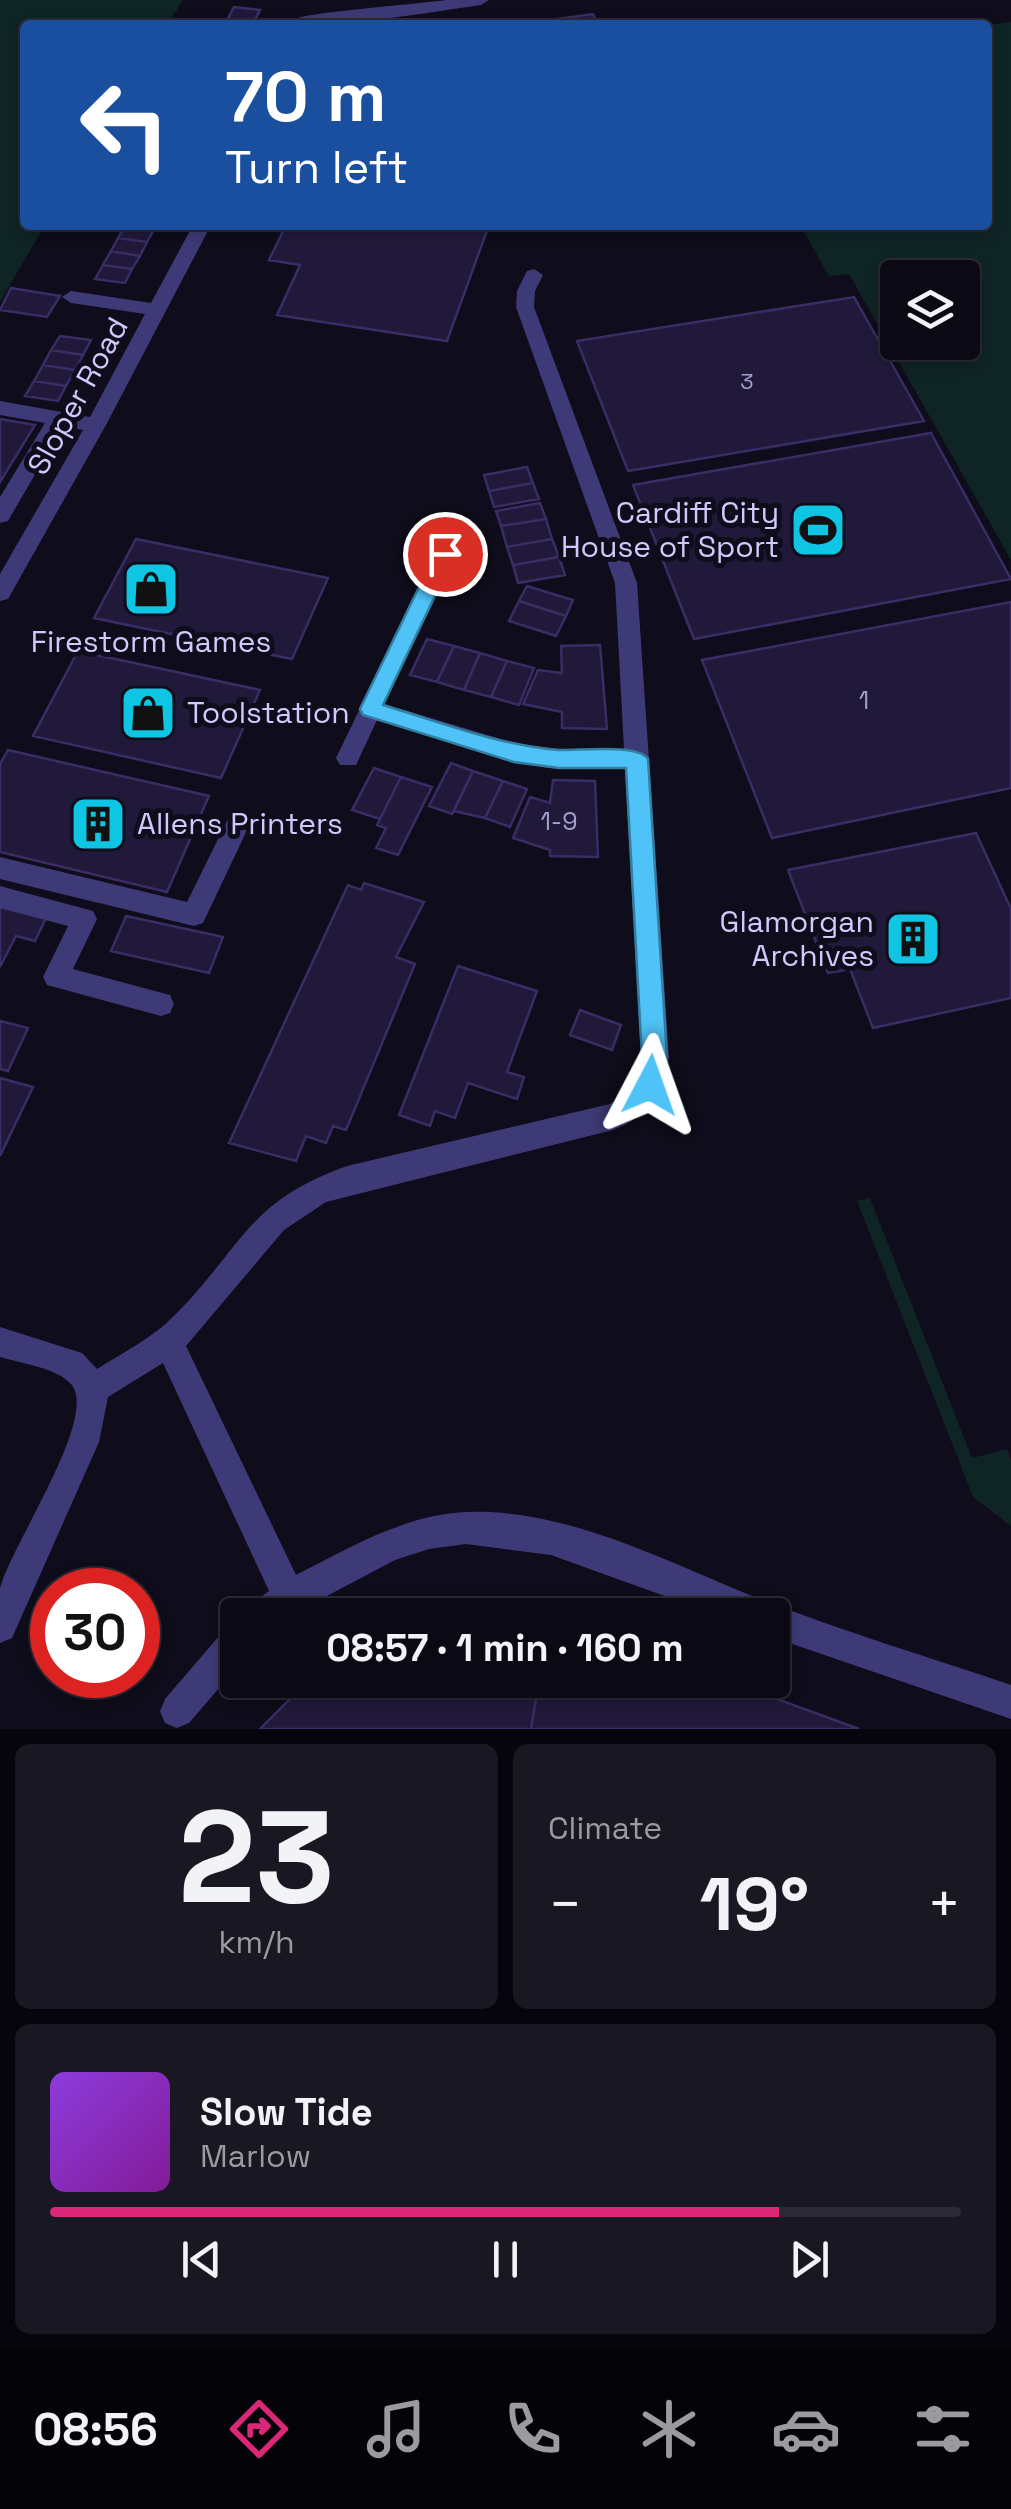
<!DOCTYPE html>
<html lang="en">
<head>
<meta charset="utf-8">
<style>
  body { margin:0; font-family:"Space Grotesk",sans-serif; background:#191722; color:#f1f3f6; height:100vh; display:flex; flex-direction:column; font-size:38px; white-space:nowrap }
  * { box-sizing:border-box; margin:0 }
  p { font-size:32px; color:#9a9aa0 }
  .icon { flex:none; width:55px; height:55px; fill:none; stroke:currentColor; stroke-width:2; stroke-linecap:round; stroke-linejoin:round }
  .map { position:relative; height:1729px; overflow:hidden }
  .side { display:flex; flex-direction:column; gap:15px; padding:15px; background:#06050b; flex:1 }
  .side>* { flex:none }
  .hud { position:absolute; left:20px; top:20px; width:972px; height:210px; border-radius:10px; box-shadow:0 5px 15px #0003,0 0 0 2px #2b2a34; background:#1a4fa0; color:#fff; overflow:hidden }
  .controls { position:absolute; left:880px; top:260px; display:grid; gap:20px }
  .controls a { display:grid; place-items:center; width:100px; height:100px; border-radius:10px; background:#0b0914; box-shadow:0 5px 15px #0003,0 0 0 2px #2b2a34; font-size:50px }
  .speed { position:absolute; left:30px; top:1568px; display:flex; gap:20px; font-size:50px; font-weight:700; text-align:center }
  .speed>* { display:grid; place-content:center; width:130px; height:130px; border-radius:50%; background:#0b0914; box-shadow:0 5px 15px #0003,0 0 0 2px #2b2a34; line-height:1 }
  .speed .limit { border:15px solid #d22; background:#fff; color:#111 }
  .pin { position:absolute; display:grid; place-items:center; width:85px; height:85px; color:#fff; margin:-42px; border:5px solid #fff; border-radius:50%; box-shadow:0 2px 10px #0007 }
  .me { position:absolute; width:110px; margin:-55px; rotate:4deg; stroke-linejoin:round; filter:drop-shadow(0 0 8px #0008) }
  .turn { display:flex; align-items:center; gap:35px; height:210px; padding:0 40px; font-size:45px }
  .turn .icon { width:130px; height:130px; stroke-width:2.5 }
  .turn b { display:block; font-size:70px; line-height:85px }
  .big { font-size:75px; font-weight:700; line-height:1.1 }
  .side .card { flex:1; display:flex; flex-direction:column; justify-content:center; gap:15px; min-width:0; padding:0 35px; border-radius:15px; background:#191722 }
  .side .dial { align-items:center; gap:0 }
  .dial b { font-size:130px; line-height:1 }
  .song { display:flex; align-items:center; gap:30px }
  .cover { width:120px; height:120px; border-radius:15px; background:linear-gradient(135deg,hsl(270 70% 55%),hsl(290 70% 35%)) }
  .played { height:10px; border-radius:5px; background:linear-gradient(90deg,#db2777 80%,#2b2a34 80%) }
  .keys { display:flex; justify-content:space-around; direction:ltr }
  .heat { display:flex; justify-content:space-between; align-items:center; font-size:55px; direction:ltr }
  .side .tiles { flex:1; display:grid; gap:15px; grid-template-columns:1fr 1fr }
  .card:last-child { grid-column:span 2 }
  .trip { position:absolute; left:220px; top:1598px; width:570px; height:100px; border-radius:10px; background:#0b0914; box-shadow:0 5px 15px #0003,0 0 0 2px #2b2a34; font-weight:700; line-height:100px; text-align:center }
  .tab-bar { display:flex; height:160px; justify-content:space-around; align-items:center; background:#040408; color:#9a9aa0 }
  .tab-bar .icon { width:70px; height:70px }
  .tab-bar .active { color:#db2777 }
  .tab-bar b { font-size:45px; color:#f1f3f6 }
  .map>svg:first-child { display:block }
</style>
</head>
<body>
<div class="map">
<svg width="1011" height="1729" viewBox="0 0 1011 1729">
  <rect width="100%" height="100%" fill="#0f0c1b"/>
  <path fill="#0f2424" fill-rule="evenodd" d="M 0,0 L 183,0 L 167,25 L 25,25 L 25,225 L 45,225 L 0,302 Z
    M 1011,22 L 1011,560 L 849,274 L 829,276 L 800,225 L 988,225 L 987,25 ZM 898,278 L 962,278 L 962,342 L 898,342 Z
    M 870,1198 L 972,1458 L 1007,1449 L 1011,1460 L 1011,1526 L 973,1497 L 857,1201 Z"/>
  <path fill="#21193a" stroke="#3a2d65" stroke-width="2.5" d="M 234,7 L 260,10 L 255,20 L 249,20 L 247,25 L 226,22 Z
    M 593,14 L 598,25 L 552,25 L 550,20 Z
    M 126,225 L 129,225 L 154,229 L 147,242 L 118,238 Z
    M 286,225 L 489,225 L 447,341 L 277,315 L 300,265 L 269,260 Z
    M 118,238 L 147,242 L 140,256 L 111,251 Z
    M 111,251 L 140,256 L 132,269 L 103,265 Z
    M 103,265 L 132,269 L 125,283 L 95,279 Z
    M 11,288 L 60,296 L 47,317 L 0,310 Z
    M 854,297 L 924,421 L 628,471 L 577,341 Z
    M 60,336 L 91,340 L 83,355 L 51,350 Z
    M 51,350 L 83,355 L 75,370 L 43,365 Z
    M 43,365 L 75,370 L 66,386 L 34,381 Z
    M 34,381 L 66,386 L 58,401 L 25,396 Z
    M 0,419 L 35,425 L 0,482 Z
    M 931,433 L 1011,579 L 694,639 L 633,485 Z
    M 527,467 L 533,483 L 489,491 L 484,475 Z
    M 533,483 L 539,499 L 494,507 L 489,491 Z
    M 540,503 L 546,519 L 501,526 L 496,511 Z
    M 546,519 L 552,539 L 507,547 L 501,526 Z
    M 136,539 L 328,578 L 292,659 L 94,618 Z
    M 552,539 L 559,557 L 513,565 L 507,547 Z
    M 559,557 L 565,575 L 518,583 L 513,565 Z
    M 527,586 L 573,600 L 566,616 L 519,601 Z
    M 519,601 L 566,616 L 556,636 L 509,621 Z
    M 1011,602 L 1011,788 L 772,838 L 702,660 Z
    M 427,639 L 454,646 L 437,682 L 410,675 Z
    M 600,645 L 607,729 L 562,728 L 562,712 L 523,704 L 538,670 L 562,673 L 561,646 Z
    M 454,646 L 480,653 L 464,690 L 437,682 Z
    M 78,651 L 260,690 L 221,778 L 33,736 Z
    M 480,653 L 507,661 L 491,697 L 464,690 Z
    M 507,661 L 534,668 L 519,705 L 491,697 Z
    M 8,750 L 209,796 L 167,892 L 0,852 L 0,764 Z
    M 451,763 L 473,771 L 452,814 L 429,806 Z
    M 374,768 L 401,777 L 380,819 L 352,810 Z
    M 473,771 L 503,781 L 485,818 L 454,811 Z
    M 401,777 L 432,787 L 398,855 L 376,848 L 386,828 L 377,825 Z
    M 553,780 L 595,781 L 598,857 L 550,856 L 550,850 L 513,838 L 530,797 L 550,803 Z
    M 503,781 L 527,789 L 510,827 L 485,818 Z
    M 976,833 L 1011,909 L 1011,998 L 873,1028 L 850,969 L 828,973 L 788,870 Z
    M 364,883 L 424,902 L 396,957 L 415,964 L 346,1130 L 333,1126 L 326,1143 L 306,1136 L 296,1161 L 229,1143 L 348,885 L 361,890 Z
    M 0,907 L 46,918 L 35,941 L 16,936 L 0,967 Z
    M 126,916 L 223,937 L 209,973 L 111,951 Z
    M 458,966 L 537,991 L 507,1072 L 524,1077 L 517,1099 L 468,1083 L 455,1118 L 435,1111 L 430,1126 L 399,1115 Z
    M 580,1010 L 621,1025 L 612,1050 L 570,1035 Z
    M 0,1021 L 28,1028 L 8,1071 L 0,1069 Z
    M 0,1078 L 33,1087 L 0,1156 Z
    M 309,1680 L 539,1680 L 531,1729 L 260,1729 Z
    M 539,1680 L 725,1680 L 859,1729 L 531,1729 Z"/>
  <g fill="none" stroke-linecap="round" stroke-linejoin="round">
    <path fill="#3e3a77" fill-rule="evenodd" d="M 446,0 L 489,0 L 481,5 C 448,9 321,33 299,18 C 306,13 426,3 446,0 Z
      M 193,225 L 211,225 L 106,425 L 8,599 L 0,601 L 0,574 L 83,430 L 63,426 L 8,521 L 0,523 L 0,497 L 45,423 L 0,415 L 0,401 L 90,417 L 145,314 L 71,303 L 62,297 L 71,291 L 151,303 Z
      M 534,269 L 543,275 L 535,291 L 534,307 L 637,583 L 669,1057 C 664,1094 647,1117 613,1130 L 326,1202 L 284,1230 L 186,1346 L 296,1575 C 349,1548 406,1514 467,1512 C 570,1508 672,1565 765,1601 C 845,1632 929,1657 1011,1685 L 1011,1719 L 772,1637 L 772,1615 L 717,1615 L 551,1555 L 466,1544 L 429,1549 L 395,1560 L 291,1615 L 248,1615 L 253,1603 L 269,1591 L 163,1363 L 108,1397 L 99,1442 L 12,1638 L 0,1643 C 0,1626 0,1605 0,1589 C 9,1548 100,1417 71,1384 C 57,1368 20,1363 0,1357 L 0,1327 L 82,1353 L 97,1369 C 124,1352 152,1338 174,1316 C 242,1248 246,1202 347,1166 L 610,1104 C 630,1093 639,1080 641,1057 L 625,769 L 559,769 L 514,763 L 377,720 L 356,765 L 340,765 L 336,758 L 434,555 L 445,547 L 456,555 L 384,704 L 514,743 L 559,749 L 624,749 L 615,583 L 516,307 L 517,291 L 527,271 Z
      M 237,816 L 246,819 L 249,826 L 203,923 L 194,926 L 0,879 L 0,857 L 187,902 L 228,819 Z
      M 0,886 L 93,911 L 97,919 L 73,969 L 170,995 L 174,1004 L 170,1013 L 161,1016 L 47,985 L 43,977 L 68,926 L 0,908 Z
      M 238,1624 L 238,1666 L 189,1723 L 177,1728 L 165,1723 L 160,1711 L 165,1699 L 226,1628 Z"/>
  </g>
  <path fill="#4fc3f7" stroke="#337fa1" stroke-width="2.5" d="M 445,547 L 455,554 L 383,705 C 440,722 498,745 558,750 C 578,751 638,743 648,759 L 667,1057 L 659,1093 L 650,1097 L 641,1093 L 637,1085 L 642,1057 L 626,768 L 559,768 L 514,762 L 363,715 L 360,709 L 435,554 Z"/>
  <defs>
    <g id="stadium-square" transform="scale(2.875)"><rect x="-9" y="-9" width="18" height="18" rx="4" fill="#0ec6e3" stroke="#0f0c1b"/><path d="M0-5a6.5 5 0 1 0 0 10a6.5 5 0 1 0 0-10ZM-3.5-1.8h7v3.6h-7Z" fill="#111"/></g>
    <g id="shop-square" transform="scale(2.875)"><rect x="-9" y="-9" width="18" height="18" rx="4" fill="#0ec6e3" stroke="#0f0c1b"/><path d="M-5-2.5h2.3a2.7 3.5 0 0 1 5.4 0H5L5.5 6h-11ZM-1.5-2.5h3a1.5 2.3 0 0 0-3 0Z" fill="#111"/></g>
    <g id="building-square" transform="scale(2.875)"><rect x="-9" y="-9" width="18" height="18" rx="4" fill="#0ec6e3" stroke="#0f0c1b"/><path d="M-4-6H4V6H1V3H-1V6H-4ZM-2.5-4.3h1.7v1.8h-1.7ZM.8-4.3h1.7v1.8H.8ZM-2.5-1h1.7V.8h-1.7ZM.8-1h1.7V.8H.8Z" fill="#111"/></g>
  </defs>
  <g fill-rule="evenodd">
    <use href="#stadium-square" x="818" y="530"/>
    <use href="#shop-square" x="151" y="589"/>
    <use href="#shop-square" x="148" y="713"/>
    <use href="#building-square" x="98" y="824"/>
    <use href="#building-square" x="913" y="939"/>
  </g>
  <g text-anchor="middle" stroke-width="10" stroke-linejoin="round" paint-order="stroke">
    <g font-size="22" fill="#a59dcc">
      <text x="747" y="389">3</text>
    </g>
    <g font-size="25" fill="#a59dcc">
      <text x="864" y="709">1</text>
      <text x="559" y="830">1-9</text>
    </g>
    <g font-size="30" fill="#d1c9fc" stroke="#0f0c1b">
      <text transform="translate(78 396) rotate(-61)" y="10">Sloper Road</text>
    </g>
    <g font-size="30" fill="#d1c9fc" stroke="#0f0c1b" text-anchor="end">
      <text x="779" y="523">Cardiff City<tspan x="779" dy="34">House of Sport</tspan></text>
      <text x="151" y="652" text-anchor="middle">Firestorm Games</text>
      <text x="187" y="723" text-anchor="start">Toolstation</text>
      <text x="137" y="834" text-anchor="start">Allens Printers</text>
      <text x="874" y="932">Glamorgan<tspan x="874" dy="34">Archives</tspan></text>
    </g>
  </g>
</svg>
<div class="controls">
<a><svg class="icon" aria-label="layers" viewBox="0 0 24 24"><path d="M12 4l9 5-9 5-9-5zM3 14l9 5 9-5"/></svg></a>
</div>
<div class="speed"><div class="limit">30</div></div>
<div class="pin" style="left:445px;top:554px;background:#d93025"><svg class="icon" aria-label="arrive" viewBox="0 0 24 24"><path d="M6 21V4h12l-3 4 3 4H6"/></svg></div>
<svg class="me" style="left:650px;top:1085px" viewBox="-20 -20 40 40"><path d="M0-17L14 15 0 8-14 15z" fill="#4fc3f7" stroke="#fff" stroke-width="4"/></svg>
<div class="trip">08:57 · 1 min · 160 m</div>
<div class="hud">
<div class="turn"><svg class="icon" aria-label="left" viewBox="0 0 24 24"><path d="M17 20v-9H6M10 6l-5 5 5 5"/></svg><div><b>70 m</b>Turn left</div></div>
</div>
</div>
<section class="side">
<div class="tiles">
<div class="card dial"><b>23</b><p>km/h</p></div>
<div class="card"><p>Climate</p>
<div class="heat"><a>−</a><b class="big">19°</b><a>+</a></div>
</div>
<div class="card">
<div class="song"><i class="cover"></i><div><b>Slow Tide</b><p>Marlow</p></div></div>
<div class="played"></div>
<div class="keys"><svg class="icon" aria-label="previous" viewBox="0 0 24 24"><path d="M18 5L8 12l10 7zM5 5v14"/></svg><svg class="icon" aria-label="pause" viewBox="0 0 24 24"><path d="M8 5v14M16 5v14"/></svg><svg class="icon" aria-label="next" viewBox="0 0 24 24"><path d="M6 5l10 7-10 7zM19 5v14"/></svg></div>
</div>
</div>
</section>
<nav class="tab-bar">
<b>08:56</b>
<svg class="icon active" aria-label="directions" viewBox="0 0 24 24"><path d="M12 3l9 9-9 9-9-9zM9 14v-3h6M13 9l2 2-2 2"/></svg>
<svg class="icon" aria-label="music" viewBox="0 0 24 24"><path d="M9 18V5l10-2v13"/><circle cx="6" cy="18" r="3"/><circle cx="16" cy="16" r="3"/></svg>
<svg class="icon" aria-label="phone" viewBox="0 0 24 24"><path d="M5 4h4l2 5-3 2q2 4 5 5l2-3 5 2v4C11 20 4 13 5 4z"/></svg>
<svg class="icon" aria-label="climate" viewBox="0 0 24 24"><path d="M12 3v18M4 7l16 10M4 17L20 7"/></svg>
<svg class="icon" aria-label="car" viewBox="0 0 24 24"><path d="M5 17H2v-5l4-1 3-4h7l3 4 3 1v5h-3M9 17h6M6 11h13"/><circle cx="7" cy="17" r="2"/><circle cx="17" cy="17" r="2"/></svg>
<svg class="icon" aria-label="filters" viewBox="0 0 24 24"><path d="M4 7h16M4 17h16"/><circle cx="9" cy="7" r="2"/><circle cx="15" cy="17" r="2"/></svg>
</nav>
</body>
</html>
